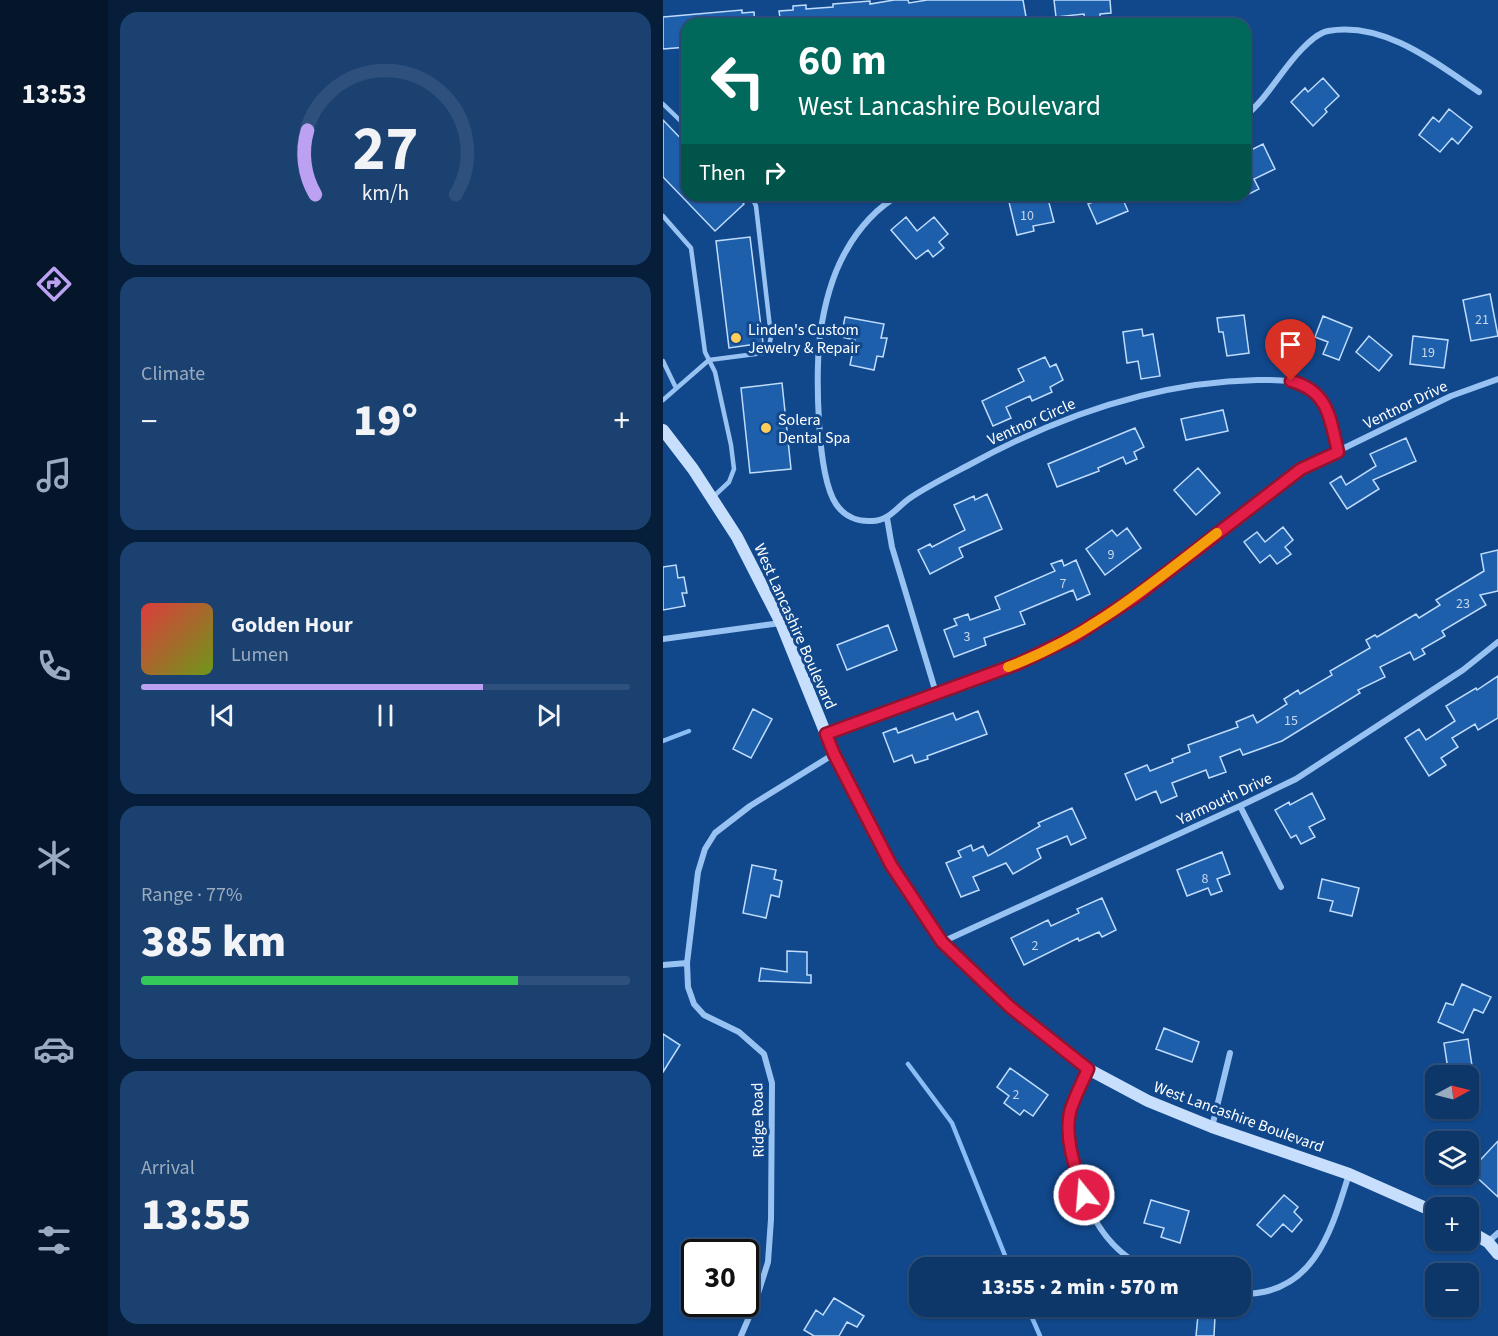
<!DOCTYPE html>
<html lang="en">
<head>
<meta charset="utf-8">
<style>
  body { margin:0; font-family:"Source Sans 3",sans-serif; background:#1b4171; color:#f1f3f6; height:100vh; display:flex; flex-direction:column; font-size:22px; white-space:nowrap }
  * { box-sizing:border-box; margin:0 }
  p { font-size:20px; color:#9aabc0 }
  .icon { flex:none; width:33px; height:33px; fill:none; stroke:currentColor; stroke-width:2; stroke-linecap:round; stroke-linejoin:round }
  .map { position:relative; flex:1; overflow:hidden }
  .panel { display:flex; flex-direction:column; gap:12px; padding:12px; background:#071e3a; width:555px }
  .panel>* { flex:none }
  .banner { position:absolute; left:18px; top:18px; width:570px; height:183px; border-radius:18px; box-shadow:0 2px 4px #0004,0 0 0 2px #2d507d; background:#00695c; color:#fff; overflow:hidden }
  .needle { width:39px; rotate:83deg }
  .tools { position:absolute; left:762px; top:1065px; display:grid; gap:12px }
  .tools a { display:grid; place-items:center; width:54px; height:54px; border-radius:12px; background:#0d3669; box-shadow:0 2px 4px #0004,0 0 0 2px #2d507d; font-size:30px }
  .speed { position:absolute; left:18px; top:1239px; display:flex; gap:12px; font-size:30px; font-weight:700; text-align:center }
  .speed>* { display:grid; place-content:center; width:78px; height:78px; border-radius:50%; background:#0d3669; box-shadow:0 2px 4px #0004,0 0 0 2px #2d507d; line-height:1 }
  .speed .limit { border:3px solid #111; border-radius:9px; background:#fff; color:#111 }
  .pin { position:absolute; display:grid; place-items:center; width:51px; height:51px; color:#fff; margin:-62px -26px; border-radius:50% 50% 50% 0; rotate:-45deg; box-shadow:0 0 6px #0007 }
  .pin .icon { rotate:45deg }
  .me { position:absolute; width:66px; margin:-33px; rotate:343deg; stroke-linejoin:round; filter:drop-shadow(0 0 4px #0008) }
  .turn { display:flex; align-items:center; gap:21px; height:126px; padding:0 18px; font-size:27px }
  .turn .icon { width:78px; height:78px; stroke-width:2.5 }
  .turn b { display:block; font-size:42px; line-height:51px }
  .then { display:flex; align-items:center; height:57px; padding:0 18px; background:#0003; gap:12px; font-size:22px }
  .big { font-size:45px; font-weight:800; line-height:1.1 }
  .panel .widget { flex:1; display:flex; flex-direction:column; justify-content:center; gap:9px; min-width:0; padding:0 21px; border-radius:18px; background:#1b4171 }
  .panel .dial { align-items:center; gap:0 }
  .dial svg { height:156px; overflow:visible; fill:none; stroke:#2d507d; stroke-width:7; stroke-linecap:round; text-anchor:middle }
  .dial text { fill:#f1f3f6; stroke:none }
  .song { display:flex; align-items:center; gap:18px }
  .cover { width:72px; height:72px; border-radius:9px; background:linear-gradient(135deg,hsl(0 70% 55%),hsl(80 70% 35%)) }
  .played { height:6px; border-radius:3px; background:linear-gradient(90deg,#bca0f2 70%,#2d507d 70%) }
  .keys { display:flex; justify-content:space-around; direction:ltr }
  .heat { display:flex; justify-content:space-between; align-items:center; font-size:33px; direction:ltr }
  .charge { height:9px; border-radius:4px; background:linear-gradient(90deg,#34c759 77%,#2d507d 0) }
  .trip { position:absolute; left:246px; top:1257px; width:342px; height:60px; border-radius:18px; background:#0d3669; box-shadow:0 2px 4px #0004,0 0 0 2px #2d507d; font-weight:800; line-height:60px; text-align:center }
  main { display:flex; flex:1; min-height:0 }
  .tabs { display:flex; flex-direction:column; width:108px; justify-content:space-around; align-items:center; background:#05162a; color:#9aabc0 }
  .tabs .icon { width:42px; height:42px }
  .tabs .selected { color:#bca0f2 }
  .tabs b { font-size:27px; color:#f1f3f6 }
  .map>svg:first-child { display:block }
</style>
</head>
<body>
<main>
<nav class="tabs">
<b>13:53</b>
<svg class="icon selected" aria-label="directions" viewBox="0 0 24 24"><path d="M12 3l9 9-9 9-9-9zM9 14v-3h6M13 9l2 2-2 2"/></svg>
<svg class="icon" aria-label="music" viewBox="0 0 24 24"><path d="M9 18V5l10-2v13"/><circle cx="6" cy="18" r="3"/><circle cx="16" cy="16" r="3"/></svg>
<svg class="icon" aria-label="phone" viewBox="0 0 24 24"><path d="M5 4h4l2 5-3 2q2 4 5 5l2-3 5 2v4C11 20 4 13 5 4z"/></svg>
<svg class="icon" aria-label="climate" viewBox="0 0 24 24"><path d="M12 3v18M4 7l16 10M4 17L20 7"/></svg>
<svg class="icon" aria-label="car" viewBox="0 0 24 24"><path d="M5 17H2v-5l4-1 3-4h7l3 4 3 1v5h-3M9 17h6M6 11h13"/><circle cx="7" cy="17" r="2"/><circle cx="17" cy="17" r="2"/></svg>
<svg class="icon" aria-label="filters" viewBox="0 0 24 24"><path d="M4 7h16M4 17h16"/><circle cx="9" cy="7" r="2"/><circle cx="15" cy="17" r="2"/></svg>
</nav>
<section class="panel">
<div class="widget dial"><svg viewBox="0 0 100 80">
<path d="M14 69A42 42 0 1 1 86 69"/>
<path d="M14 69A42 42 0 0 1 10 36" stroke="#bca0f2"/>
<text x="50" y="56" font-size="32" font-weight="700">27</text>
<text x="50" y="72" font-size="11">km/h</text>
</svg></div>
<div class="widget"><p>Climate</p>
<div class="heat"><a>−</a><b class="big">19°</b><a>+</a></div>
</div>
<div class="widget">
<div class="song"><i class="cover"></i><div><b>Golden Hour</b><p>Lumen</p></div></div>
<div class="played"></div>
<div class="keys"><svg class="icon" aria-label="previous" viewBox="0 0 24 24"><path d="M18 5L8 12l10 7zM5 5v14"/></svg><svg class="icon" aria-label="pause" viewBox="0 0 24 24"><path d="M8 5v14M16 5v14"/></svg><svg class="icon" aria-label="next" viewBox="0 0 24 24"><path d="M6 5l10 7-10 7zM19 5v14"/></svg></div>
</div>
<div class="widget"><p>Range · 77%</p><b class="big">385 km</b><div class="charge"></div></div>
<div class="widget"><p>Arrival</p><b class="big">13:55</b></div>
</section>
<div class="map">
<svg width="835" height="1336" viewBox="0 0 835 1336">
  <rect width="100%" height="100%" fill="#11488c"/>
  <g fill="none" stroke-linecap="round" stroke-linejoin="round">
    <path stroke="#8abdf5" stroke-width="4.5" d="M 0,741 L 26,731
      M 245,1064 L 289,1123 L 347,1268
      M 364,1306 L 377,1336"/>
  </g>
  <path fill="#1e5fac" stroke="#bfdcfd" stroke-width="1.5" d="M 231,0 L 245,0 L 246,3 L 264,0 L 360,0 L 363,17 L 321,24 L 321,20 L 287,24 L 233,24 L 231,17 L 209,20 L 209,24 L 185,24 L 185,22 L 118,24 L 116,11 L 130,10 L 130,6 L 143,5 L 143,9 L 170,7 L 170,4 L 207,1 L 207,4 Z
    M 391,0 L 447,0 L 448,13 L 437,14 L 437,21 L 422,22 L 421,14 L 393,17 Z
    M 79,10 L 79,13 L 91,12 L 92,24 L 24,24 L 24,47 L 0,49 L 0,17 Z
    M 660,78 L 676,96 L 662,109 L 664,112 L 650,126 L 628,102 L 642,88 L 645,92 Z
    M 786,109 L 809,127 L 795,144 L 789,138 L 777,152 L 756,135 L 770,117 L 776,122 Z
    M 0,120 L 24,145 L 24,195 L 72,195 L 81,204 L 52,231 L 0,177 Z
    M 600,144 L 612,169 L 591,179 L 596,189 L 582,196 L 582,153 Z
    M 375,195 L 384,195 L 391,222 L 370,226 L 371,231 L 354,235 L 346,202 Z
    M 439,195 L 458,195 L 465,211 L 434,224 L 425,204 L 440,198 Z
    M 243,217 L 254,231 L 271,217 L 285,234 L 276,242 L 281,248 L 270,257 L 265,250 L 253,259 L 228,230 Z
    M 87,237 L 100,343 L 66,348 L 53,241 Z
    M 827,294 L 835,336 L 808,341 L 800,300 Z
    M 581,315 L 586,353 L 564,356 L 560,332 L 556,332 L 554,318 Z
    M 660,316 L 689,328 L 676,360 L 660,354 L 665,342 L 652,337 Z
    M 182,317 L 221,324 L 218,338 L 224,338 L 220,357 L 214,356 L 211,370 L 187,365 L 192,340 L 178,337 Z
    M 479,329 L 480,336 L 490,334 L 497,376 L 478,379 L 475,361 L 464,363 L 460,332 Z
    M 706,336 L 729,355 L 716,371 L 693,352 Z
    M 750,336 L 785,340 L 781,368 L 747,364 Z
    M 382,357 L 387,367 L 393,364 L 400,380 L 387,387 L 389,392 L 369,401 L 367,396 L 343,407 L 348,418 L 330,426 L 319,401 L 361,381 L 355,369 Z
    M 119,383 L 128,469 L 87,473 L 78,388 Z
    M 560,410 L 565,431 L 523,440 L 518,419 Z
    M 472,428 L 481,447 L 471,452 L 474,459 L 463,464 L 460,457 L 435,468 L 436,471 L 394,487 L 385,464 Z
    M 743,438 L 753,461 L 710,480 L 716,489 L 684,509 L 667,483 L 678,476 L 683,485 L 713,466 L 707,454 Z
    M 535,468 L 557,493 L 533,515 L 511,490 Z
    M 324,494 L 339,529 L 296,548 L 300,557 L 267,574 L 255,550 L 267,544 L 269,547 L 302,530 L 291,505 L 311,496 L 312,500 Z
    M 620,527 L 630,540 L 622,547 L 628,554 L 614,564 L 607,555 L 597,563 L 581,542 L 594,532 L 602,542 Z
    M 464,528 L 478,548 L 442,575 L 423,549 L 449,530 L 454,536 Z
    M 835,550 L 835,591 L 817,595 L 823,605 L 779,631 L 782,636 L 759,649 L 762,654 L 751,660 L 747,652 L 717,667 L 722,677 L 695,690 L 697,693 L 619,741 L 580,755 L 577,749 L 557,757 L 563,772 L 546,778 L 543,770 L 509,783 L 514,796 L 498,803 L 493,791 L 473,800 L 462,774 L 484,765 L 487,771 L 510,762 L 509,759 L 527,752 L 525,745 L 575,727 L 573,722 L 590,715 L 594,723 L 624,704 L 621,699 L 635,690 L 637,694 L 669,675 L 667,671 L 707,648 L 703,640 L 712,635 L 714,637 L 753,614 L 756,618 L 777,605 L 773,600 L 821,571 L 818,554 Z
    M 399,560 L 401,566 L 413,560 L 427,594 L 414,600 L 410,590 L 357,612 L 362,624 L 321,638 L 323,645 L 291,657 L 281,630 L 294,625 L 291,619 L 305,614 L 307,620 L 337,609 L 332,597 L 392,571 L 388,564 Z
    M 13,565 L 15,578 L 21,577 L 24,593 L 19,593 L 22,606 L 0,610 L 0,567 Z
    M 225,625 L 234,650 L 184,670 L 174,645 Z
    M 835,676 L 835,718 L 815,730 L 812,724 L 789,738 L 795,747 L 778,758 L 783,765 L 766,776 L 742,738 L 756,729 L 763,740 L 792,721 L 783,706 L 813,688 L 814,690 Z
    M 90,709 L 109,719 L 88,758 L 70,749 Z
    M 315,711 L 324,734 L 264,756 L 265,759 L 252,763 L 249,755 L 231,762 L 220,733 L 233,728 L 235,733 L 290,713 L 293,720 Z
    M 649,793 L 662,819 L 646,827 L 652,837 L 638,844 L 633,835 L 628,838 L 612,810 L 626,802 L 627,805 Z
    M 409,808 L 423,838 L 408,845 L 404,836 L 374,849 L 378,858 L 350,874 L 343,863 L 310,877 L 316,890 L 298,897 L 283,863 L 298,857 L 295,851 L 308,845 L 310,851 L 320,846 L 325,856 L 377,826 L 375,823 Z
    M 559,852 L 567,874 L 554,879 L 559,891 L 548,895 L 545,888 L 524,896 L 514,870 Z
    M 89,865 L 113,870 L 111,879 L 119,881 L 116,897 L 108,895 L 103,918 L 80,913 Z
    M 659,879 L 696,888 L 689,916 L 667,911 L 670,901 L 655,898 Z
    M 439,898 L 453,930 L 439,937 L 436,932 L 416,941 L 415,938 L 361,965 L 348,938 L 385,920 L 388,926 L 416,913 L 414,909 Z
    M 124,951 L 144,952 L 144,975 L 148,975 L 148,983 L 96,981 L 98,968 L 124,972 Z
    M 799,984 L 828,997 L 820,1013 L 811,1009 L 800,1033 L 775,1022 L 783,1003 L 790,1005 Z
    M 501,1028 L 536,1042 L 529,1062 L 493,1049 Z
    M 0,1034 L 17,1045 L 0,1072 Z
    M 805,1039 L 809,1066 L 806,1067 L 807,1076 L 786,1076 L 781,1043 Z
    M 347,1068 L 385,1095 L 370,1116 L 361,1110 L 357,1115 L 341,1103 L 346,1096 L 334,1087 Z
    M 835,1141 L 835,1197 L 807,1171 Z
    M 621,1195 L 635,1207 L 631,1212 L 639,1220 L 629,1232 L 620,1224 L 608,1237 L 594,1225 Z
    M 488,1200 L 526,1211 L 517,1243 L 498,1237 L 501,1228 L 481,1223 Z
    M 171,1298 L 201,1316 L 194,1327 L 184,1322 L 176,1336 L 151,1336 L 141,1330 L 153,1310 L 160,1315 Z
    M 535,1315 L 552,1316 L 551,1336 L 533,1336 Z"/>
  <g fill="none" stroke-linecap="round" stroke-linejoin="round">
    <path stroke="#98c2f2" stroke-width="4.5" d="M 0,104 L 24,127
      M 0,216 L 28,248 L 42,352 L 52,372 L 68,445 L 71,469 L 66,482 L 49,498
      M 0,361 L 13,388
      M 0,400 L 46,360 L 100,353 L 106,347 L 108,336 L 93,206 L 88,195"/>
    <path stroke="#98c2f2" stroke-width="6" d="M 582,116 C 604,99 619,69 639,49 C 646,42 655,33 665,31 C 721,21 773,63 816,92
      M 237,195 C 215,206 195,229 183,251 C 169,275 161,307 157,335 C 153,371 153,474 173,504 C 181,516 194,522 209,521 C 226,521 234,507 247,498 C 265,486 285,476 304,466 C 393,417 491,382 594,380 C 614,380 637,379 652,392 C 668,405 670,432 675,451
      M 224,518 L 229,547 L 273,693
      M 0,639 L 118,623
      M 163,734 L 354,664 L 394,646 L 429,626 L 473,597 L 638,469 L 788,396 L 835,379
      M 577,806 L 618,887
      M 279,942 L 577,806 L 633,779 L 800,670 L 835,642
      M 0,965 L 24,963
      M 425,1070 C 419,1083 410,1098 407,1113 C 404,1126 407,1142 410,1155 C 418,1200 438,1247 483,1268
      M 549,1127 L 567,1053
      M 825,1242 L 835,1233
      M 578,1294 C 651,1295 668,1232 686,1174
      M 78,1336 L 92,1303 L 105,1262 L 108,1219 L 109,1083 L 101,1054 L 76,1032 L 41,1015 L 31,1004 L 25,987 L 24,963 L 35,872 L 42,849 L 52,833 L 87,806 L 171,754"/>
    <path stroke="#c7dffc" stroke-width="12" d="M 0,430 L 30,469 L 74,537 L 118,623 L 171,754 L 228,865 L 279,942 L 347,1007 L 425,1069 L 485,1101 L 549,1127 L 686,1174 L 772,1212
      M 806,1231 L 825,1242 L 835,1254"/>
  </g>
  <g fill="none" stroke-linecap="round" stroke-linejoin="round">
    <g stroke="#92132f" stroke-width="15">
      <path id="route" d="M 421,1195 C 413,1170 401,1139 407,1112 C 411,1098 419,1083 425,1069 L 347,1007 L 279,942 L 228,865 L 171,754 L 163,734 L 354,664 L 412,636 L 472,597 L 638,469 L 675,452 C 667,419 666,391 628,381"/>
    </g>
    <use href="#route" stroke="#e11d48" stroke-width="10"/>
    <path stroke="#f59e0b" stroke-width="10" d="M 345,667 C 424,638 488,584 554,533"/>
  </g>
  <g fill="#ffcd59" stroke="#11488c" stroke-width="2">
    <circle cx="73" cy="338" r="6"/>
    <circle cx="103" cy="428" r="6"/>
  </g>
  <g text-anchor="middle" stroke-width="6" stroke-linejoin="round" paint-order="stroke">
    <g font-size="14" fill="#c7d7ea">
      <text x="364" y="220">10</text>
      <text x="819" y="324">21</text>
      <text x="765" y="357">19</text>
      <text x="448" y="559">9</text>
      <text x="400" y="588">7</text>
      <text x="800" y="608">23</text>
      <text x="304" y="641">3</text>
      <text x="628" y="725">15</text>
      <text x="542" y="883">8</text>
      <text x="372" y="950">2</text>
      <text x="353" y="1099">2</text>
    </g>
    <g font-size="16" fill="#fff" stroke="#11488c" text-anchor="start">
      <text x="85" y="335">Linden's Custom<tspan x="85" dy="18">Jewelry &amp; Repair</tspan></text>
      <text x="115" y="425">Solera<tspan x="115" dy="18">Dental Spa</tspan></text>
    </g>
    <g font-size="16" fill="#fff" stroke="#11488c">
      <text transform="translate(742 404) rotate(-26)" y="6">Ventnor Drive</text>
      <text transform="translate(368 421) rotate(-24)" y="6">Ventnor Circle</text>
      <text transform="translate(133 626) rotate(66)" y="6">West Lancashire Boulevard</text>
      <text transform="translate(561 798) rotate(-25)" y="6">Yarmouth Drive</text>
      <text transform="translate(576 1116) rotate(20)" y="6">West Lancashire Boulevard</text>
      <text transform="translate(94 1120) rotate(-91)" y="6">Ridge Road</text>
    </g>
  </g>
</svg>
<div class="tools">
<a><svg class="needle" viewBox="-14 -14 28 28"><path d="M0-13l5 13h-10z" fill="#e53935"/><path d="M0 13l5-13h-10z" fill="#9aabc0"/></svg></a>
<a><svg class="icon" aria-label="layers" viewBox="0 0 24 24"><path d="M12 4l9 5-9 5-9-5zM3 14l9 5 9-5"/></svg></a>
<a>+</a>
<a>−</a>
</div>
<div class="speed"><div class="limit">30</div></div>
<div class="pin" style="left:628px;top:381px;background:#d93025"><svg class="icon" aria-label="arrive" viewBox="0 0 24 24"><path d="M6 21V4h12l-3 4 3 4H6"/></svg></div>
<svg class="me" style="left:421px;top:1195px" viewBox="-20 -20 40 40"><circle r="17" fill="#e11d48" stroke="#fff" stroke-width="3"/><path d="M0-11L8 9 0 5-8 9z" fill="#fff"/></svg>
<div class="trip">13:55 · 2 min · 570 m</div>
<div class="banner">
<div class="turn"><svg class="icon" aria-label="left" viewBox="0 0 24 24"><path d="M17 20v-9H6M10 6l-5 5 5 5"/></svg><div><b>60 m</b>West Lancashire Boulevard</div></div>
<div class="then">Then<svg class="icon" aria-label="right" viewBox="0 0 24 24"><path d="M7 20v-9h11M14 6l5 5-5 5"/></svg></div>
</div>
</div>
</main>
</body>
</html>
